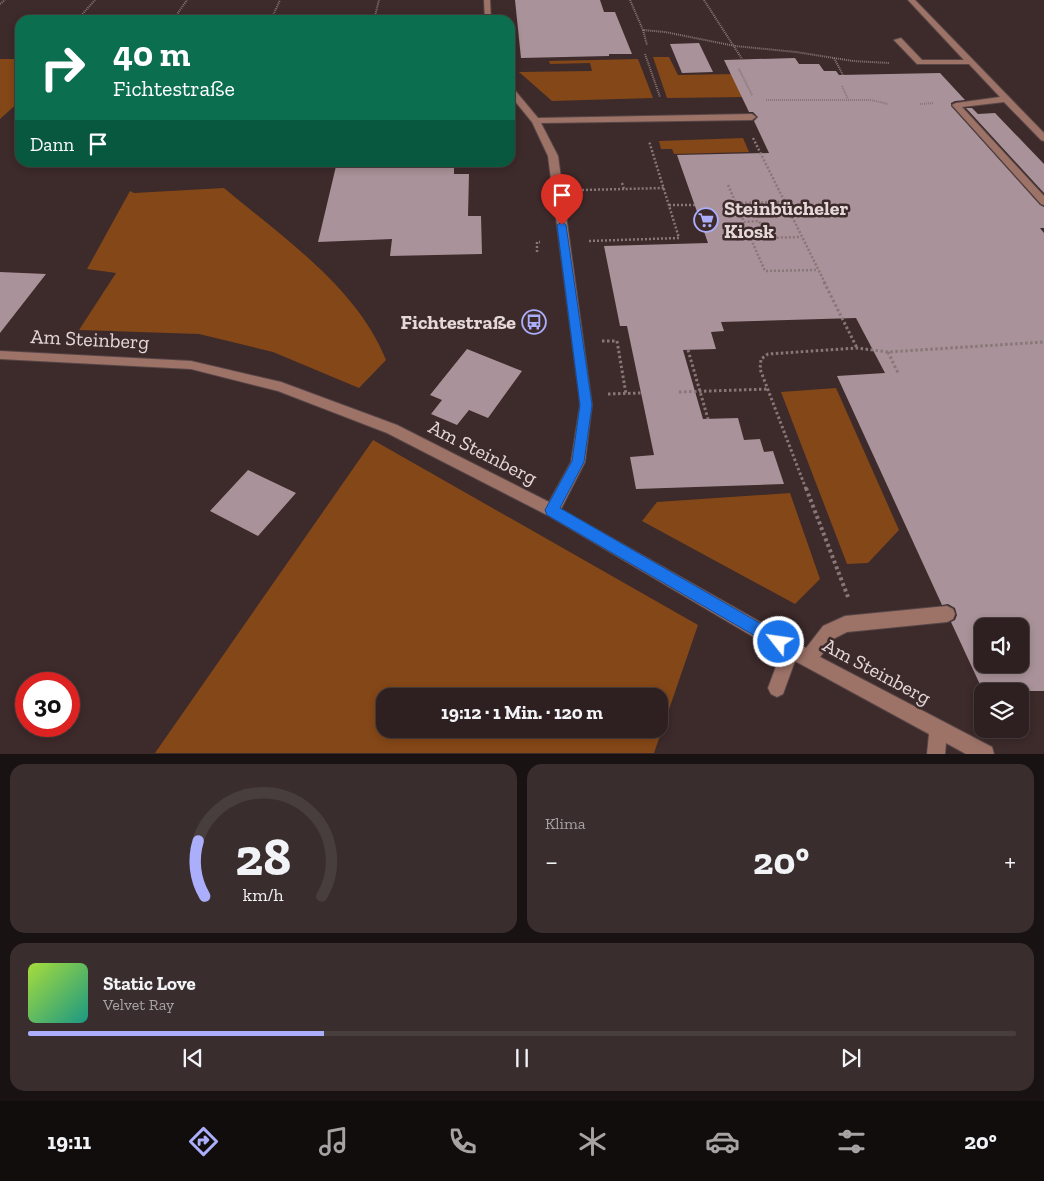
<!DOCTYPE html>
<html lang="de">
<head>
<meta charset="utf-8">
<style>
  body { margin:0; font-family:"Zilla Slab",serif; background:#3a2d2d; color:#f1f3f6; height:100vh; display:flex; flex-direction:column; font-size:19px; white-space:nowrap }
  * { box-sizing:border-box; margin:0 }
  p { font-size:16px; color:#a7a3a5 }
  .icon { flex:none; width:28px; height:28px; fill:none; stroke:currentColor; stroke-width:2; stroke-linecap:round; stroke-linejoin:round }
  .map { position:relative; height:754px; overflow:hidden }
  .details { display:flex; flex-direction:column; gap:10px; padding:10px; background:#191212; flex:1 }
  .details>* { flex:none }
  .banner { position:absolute; left:15px; top:15px; width:500px; height:152px; border-radius:15px; box-shadow:0 2px 8px #0003,0 0 0 1px #493e3e; background:#0b6e4f; color:#fff; overflow:hidden }
  .tools { position:absolute; left:974px; top:618px; display:grid; gap:10px }
  .tools a { display:grid; place-items:center; width:55px; height:55px; border-radius:10px; background:#2e2020; box-shadow:0 2px 8px #0003,0 0 0 1px #493e3e; font-size:25px }
  .speed { position:absolute; left:15px; top:672px; display:flex; gap:10px; font-size:25px; font-weight:700; text-align:center }
  .speed>* { display:grid; place-content:center; width:65px; height:65px; border-radius:50%; background:#2e2020; box-shadow:0 2px 8px #0003,0 0 0 1px #493e3e; line-height:1 }
  .speed .limit { border:8px solid #d22; background:#fff; color:#111 }
  .pin { position:absolute; display:grid; place-items:center; width:42px; height:42px; color:#fff; margin:-51px -21px; border-radius:50% 50% 50% 0; rotate:-45deg; box-shadow:0 0 5px #0007 }
  .pin .icon { rotate:45deg }
  .me { position:absolute; width:55px; margin:-28px; rotate:300deg; stroke-linejoin:round; filter:drop-shadow(0 0 4px #0008) }
  .turn { display:flex; align-items:center; gap:18px; height:105px; padding:0 15px; font-size:22px }
  .turn .icon { width:65px; height:65px; stroke-width:2.5 }
  .turn b { display:block; font-size:35px; line-height:42px }
  .then { display:flex; align-items:center; height:48px; padding:0 15px; background:#0003; gap:10px; font-size:19px }
  .big { font-size:38px; font-weight:700; line-height:1.1 }
  .details .card { flex:1; display:flex; flex-direction:column; justify-content:center; gap:8px; min-width:0; padding:0 18px; border-radius:15px; background:#3a2d2d }
  .details .dial { align-items:center; gap:0 }
  .dial svg { height:130px; overflow:visible; fill:none; stroke:#493e3e; stroke-width:7; stroke-linecap:round; text-anchor:middle }
  .dial text { fill:#f1f3f6; stroke:none }
  .song { display:flex; align-items:center; gap:15px }
  .cover { width:60px; height:60px; border-radius:8px; background:linear-gradient(135deg,hsl(80 70% 55%),hsl(170 70% 35%)) }
  .played { height:5px; border-radius:2px; background:linear-gradient(90deg,#abaffb 30%,#493e3e 30%) }
  .keys { display:flex; justify-content:space-around; direction:ltr }
  .heat { display:flex; justify-content:space-between; align-items:center; font-size:28px; direction:ltr }
  .details .tiles { flex:1; display:grid; gap:10px; grid-template-columns:1fr 1fr }
  .card:last-child { grid-column:span 2 }
  .trip { position:absolute; left:376px; top:688px; width:292px; height:50px; border-radius:15px; background:#2e2020; box-shadow:0 2px 8px #0003,0 0 0 1px #493e3e; font-weight:700; line-height:50px; text-align:center }
  .menu { display:flex; height:80px; justify-content:space-around; align-items:center; background:#120d0d; color:#a7a3a5 }
  .menu .icon { width:35px; height:35px }
  .menu .current { color:#abaffb }
  .menu b { font-size:22px; color:#f1f3f6 }
  .map>svg:first-child { display:block }
</style>
</head>
<body>
<div class="map">
<svg width="1044" height="754" viewBox="0 0 1044 754">
  <rect width="100%" height="100%" fill="#3d2a2b"/>
  <path fill="#844717" fill-rule="evenodd" d="M 653,57 L 669,57 L 678,75 L 735,74 L 747,97 L 667,98 Z
    M 0,59 L 20,59 L 20,101 L 0,119 Z
    M 638,59 L 653,98 L 552,101 L 519,72 L 592,71 L 590,63 L 550,64 L 549,61 Z
    M 743,138 L 749,152 L 674,154 L 672,149 L 661,149 L 659,141 Z
    M 224,188 C 282,237 357,287 386,360 L 359,388 L 273,352 L 199,334 L 79,330 L 116,273 L 87,269 L 130,191 L 134,193 Z
    M 836,388 L 899,530 L 868,563 L 847,564 L 781,392 Z
    M 373,440 L 698,625 L 654,753 L 155,753 ZM 660,696 L 660,729 L 385,729 L 385,696 Z
    M 790,493 L 820,579 L 795,604 L 642,521 L 657,502 Z"/>
  <path fill="#a99299" fill-rule="evenodd" d="M 515,0 L 600,0 L 604,12 L 615,12 L 632,54 L 609,54 L 609,56 L 521,58 Z
    M 699,43 L 713,72 L 682,73 L 670,44 Z
    M 795,58 L 799,64 L 819,64 L 824,71 L 836,71 L 839,75 L 940,73 L 965,100 L 955,101 L 951,103 L 951,106 L 1040,205 L 1044,207 L 1044,228 L 1040,228 L 1044,233 L 1044,691 L 983,691 L 951,622 L 955,620 L 957,615 L 955,608 L 948,604 L 942,605 L 837,376 L 885,373 L 856,318 L 721,322 L 724,331 L 711,332 L 716,349 L 683,350 L 703,419 L 738,418 L 744,440 L 760,439 L 764,452 L 773,451 L 784,484 L 636,489 L 630,457 L 654,455 L 627,326 L 620,326 L 604,246 L 708,243 L 677,155 L 769,153 L 754,121 L 758,117 L 753,112 L 749,112 L 724,60 ZM 982,626 L 1020,626 L 1020,664 L 982,664 Z
    M 966,108 L 972,108 L 978,114 L 995,113 L 1044,164 L 1044,193 Z
    M 337,162 L 454,162 L 454,174 L 469,174 L 468,216 L 481,216 L 482,254 L 390,256 L 392,239 L 318,242 Z
    M 0,272 L 46,274 L 0,333 Z
    M 467,349 L 522,371 L 488,418 L 469,410 L 457,425 L 431,414 L 442,400 L 430,395 Z
    M 248,470 L 296,493 L 258,536 L 210,511 Z"/>
  <g fill="none" stroke-linecap="round" stroke-linejoin="round">
    <g stroke="#584647" stroke-width="2">
      <path id="minor" d="M 484,0 L 490,0 L 491,20 L 485,20 Z
        M 908,0 L 915,0 L 1044,133 L 1044,141 L 1041,140 L 1004,102 L 962,107 L 1044,196 L 1044,205 L 1041,204 L 952,105 L 956,103 L 1000,97 L 969,64 L 917,64 L 894,40 L 901,38 L 922,60 L 964,60 Z
        M 510,88 L 513,88 L 538,118 L 752,114 L 756,117 L 752,120 L 541,123 L 558,156 L 592,405 L 585,462 L 561,509 L 806,648 L 823,626 L 845,616 L 947,606 L 953,609 L 955,614 L 953,619 L 947,622 L 847,632 L 835,638 L 820,657 L 992,747 L 994,754 L 966,754 L 946,743 L 945,754 L 927,754 L 929,734 L 795,661 L 783,694 L 777,697 L 771,694 L 768,688 L 781,653 L 547,515 L 387,433 L 278,391 L 191,369 L 0,359 L 0,351 L 191,361 L 281,382 L 397,425 L 549,502 L 571,462 L 580,405 L 579,395 L 548,156 L 532,122 L 510,95 Z"/>
    </g>
    <path stroke="#887778" stroke-width="2" stroke-dasharray="1 1" stroke-linecap="butt" d="M 630,0 L 643,30 L 665,32 L 735,46 L 796,52 L 853,61 L 889,63
      M 704,0 L 742,59
      M 0,4 L 5,0
      M 77,20 L 95,0
      M 173,20 L 187,0
      M 271,20 L 280,0
      M 374,20 L 379,0
      M 643,30 L 647,45
      M 645,54 L 660,97
      M 834,58 L 843,75
      M 739,69 L 752,95
      M 842,86 L 848,99
      M 766,100 L 871,100 L 888,104
      M 920,104 L 934,103"/>
    <path stroke="#887778" stroke-width="2.5" stroke-dasharray="2 2" stroke-linecap="butt" d="M 753,138 L 825,283
      M 622,183 L 624,189 L 664,188
      M 728,185 L 744,222 L 759,221 L 767,238 L 801,237
      M 582,190 L 624,189
      M 733,203 L 784,202
      M 669,205 L 695,205
      M 767,238 L 751,239 L 765,271 L 817,270
      M 589,241 L 679,238 L 649,141
      M 537,252 L 537,242 L 540,242"/>
    <path stroke="#887778" stroke-width="3" stroke-dasharray="2.5 2.5" stroke-linecap="butt" d="M 824,282 L 857,348
      M 602,341 L 617,341 L 626,394
      M 688,350 L 708,419
      M 888,352 L 898,373
      M 679,392 L 768,389
      M 608,394 L 641,393
      M 806,489 L 760,369 L 761,359 L 768,354 L 857,348 L 888,352 L 1044,342"/>
    <path stroke="#887778" stroke-width="4" stroke-dasharray="3 3" stroke-linecap="butt" d="M 806,488 L 848,597"/>
    <use href="#minor" fill="#9d7368" fill-rule="evenodd"/>
  </g>
  <path fill="#1a73e8" stroke="#114b97" d="M 562,222 L 566,225 L 592,405 L 584,462 L 560,508 L 784,637 L 787,642 L 784,647 L 779,649 L 774,647 L 547,515 L 545,510 L 572,461 L 580,405 L 557,225 Z"/>
  <defs>
    <g id="supermarket-ring" transform="scale(1.25)"><circle r="9.5" fill="#3d2a2b" stroke="#abaffb" stroke-width="1.5"/><path d="M-6-5.5h2.5l.6 2H6L4.5 2H-2.5L-4.4-4H-6ZM-1.5 3.2a1.3 1.3 0 1 0 .1 0ZM3 3.2a1.3 1.3 0 1 0 .1 0Z" fill="#abaffb"/></g>
    <g id="bus-ring" transform="scale(1.25)"><circle r="9.5" fill="#3d2a2b" stroke="#abaffb" stroke-width="1.5"/><path d="M-5-6H5V4H4V6H2V4H-2V6H-4V4H-5ZM-3.5-4V0h7V-4ZM-3.5 1.2v1.5H-2V1.2ZM2 1.2v1.5H3.5V1.2Z" fill="#abaffb"/></g>
  </defs>
  <g fill-rule="evenodd">
    <use href="#supermarket-ring" x="706" y="220"/>
    <use href="#bus-ring" x="534" y="322"/>
  </g>
  <g text-anchor="middle" stroke-width="5" stroke-linejoin="round" paint-order="stroke">
    <g font-size="20" font-weight="bold" fill="#e5d8d9" stroke="#3d2a2b" text-anchor="start">
      <text x="724" y="215">Steinbücheler<tspan x="724" dy="23">Kiosk</tspan></text>
      <text x="516" y="329" text-anchor="end">Fichtestraße</text>
    </g>
    <g font-size="20" fill="#e5d8d9" stroke="#3d2a2b">
      <text transform="translate(90 339) rotate(3)" y="7">Am Steinberg</text>
      <text transform="translate(483 452) rotate(27)" y="7">Am Steinberg</text>
      <text transform="translate(877 671) rotate(28)" y="7">Am Steinberg</text>
    </g>
  </g>
</svg>
<div class="tools">
<a><svg class="icon" aria-label="sound" viewBox="0 0 24 24"><path d="M4 9h4l5-4v14l-5-4H4zM17 9q2 3 0 6"/></svg></a>
<a><svg class="icon" aria-label="layers" viewBox="0 0 24 24"><path d="M12 4l9 5-9 5-9-5zM3 14l9 5 9-5"/></svg></a>
</div>
<div class="speed"><div class="limit">30</div></div>
<div class="pin" style="left:562px;top:225px;background:#d93025"><svg class="icon" aria-label="arrive" viewBox="0 0 24 24"><path d="M6 21V4h12l-3 4 3 4H6"/></svg></div>
<svg class="me" style="left:779px;top:642px" viewBox="-20 -20 40 40"><circle r="17" fill="#1a73e8" stroke="#fff" stroke-width="3"/><path d="M0-11L8 9 0 5-8 9z" fill="#fff"/></svg>
<div class="trip">19:12 · 1 Min. · 120 m</div>
<div class="banner">
<div class="turn"><svg class="icon" aria-label="right" viewBox="0 0 24 24"><path d="M7 20v-9h11M14 6l5 5-5 5"/></svg><div><b>40 m</b>Fichtestraße</div></div>
<div class="then">Dann<svg class="icon" aria-label="arrive" viewBox="0 0 24 24"><path d="M6 21V4h12l-3 4 3 4H6"/></svg></div>
</div>
</div>
<section class="details">
<div class="tiles">
<div class="card dial"><svg viewBox="0 0 100 80">
<path d="M14 69A42 42 0 1 1 86 69"/>
<path d="M14 69A42 42 0 0 1 10 35" stroke="#abaffb"/>
<text x="50" y="56" font-size="32" font-weight="700">28</text>
<text x="50" y="72" font-size="11">km/h</text>
</svg></div>
<div class="card"><p>Klima</p>
<div class="heat"><a>−</a><b class="big">20°</b><a>+</a></div>
</div>
<div class="card">
<div class="song"><i class="cover"></i><div><b>Static Love</b><p>Velvet Ray</p></div></div>
<div class="played"></div>
<div class="keys"><svg class="icon" aria-label="previous" viewBox="0 0 24 24"><path d="M18 5L8 12l10 7zM5 5v14"/></svg><svg class="icon" aria-label="pause" viewBox="0 0 24 24"><path d="M8 5v14M16 5v14"/></svg><svg class="icon" aria-label="next" viewBox="0 0 24 24"><path d="M6 5l10 7-10 7zM19 5v14"/></svg></div>
</div>
</div>
</section>
<nav class="menu">
<b>19:11</b>
<svg class="icon current" aria-label="directions" viewBox="0 0 24 24"><path d="M12 3l9 9-9 9-9-9zM9 14v-3h6M13 9l2 2-2 2"/></svg>
<svg class="icon" aria-label="music" viewBox="0 0 24 24"><path d="M9 18V5l10-2v13"/><circle cx="6" cy="18" r="3"/><circle cx="16" cy="16" r="3"/></svg>
<svg class="icon" aria-label="phone" viewBox="0 0 24 24"><path d="M5 4h4l2 5-3 2q2 4 5 5l2-3 5 2v4C11 20 4 13 5 4z"/></svg>
<svg class="icon" aria-label="climate" viewBox="0 0 24 24"><path d="M12 3v18M4 7l16 10M4 17L20 7"/></svg>
<svg class="icon" aria-label="car" viewBox="0 0 24 24"><path d="M5 17H2v-5l4-1 3-4h7l3 4 3 1v5h-3M9 17h6M6 11h13"/><circle cx="7" cy="17" r="2"/><circle cx="17" cy="17" r="2"/></svg>
<svg class="icon" aria-label="filters" viewBox="0 0 24 24"><path d="M4 7h16M4 17h16"/><circle cx="9" cy="7" r="2"/><circle cx="15" cy="17" r="2"/></svg>
<b>20°</b>
</nav>
</body>
</html>
